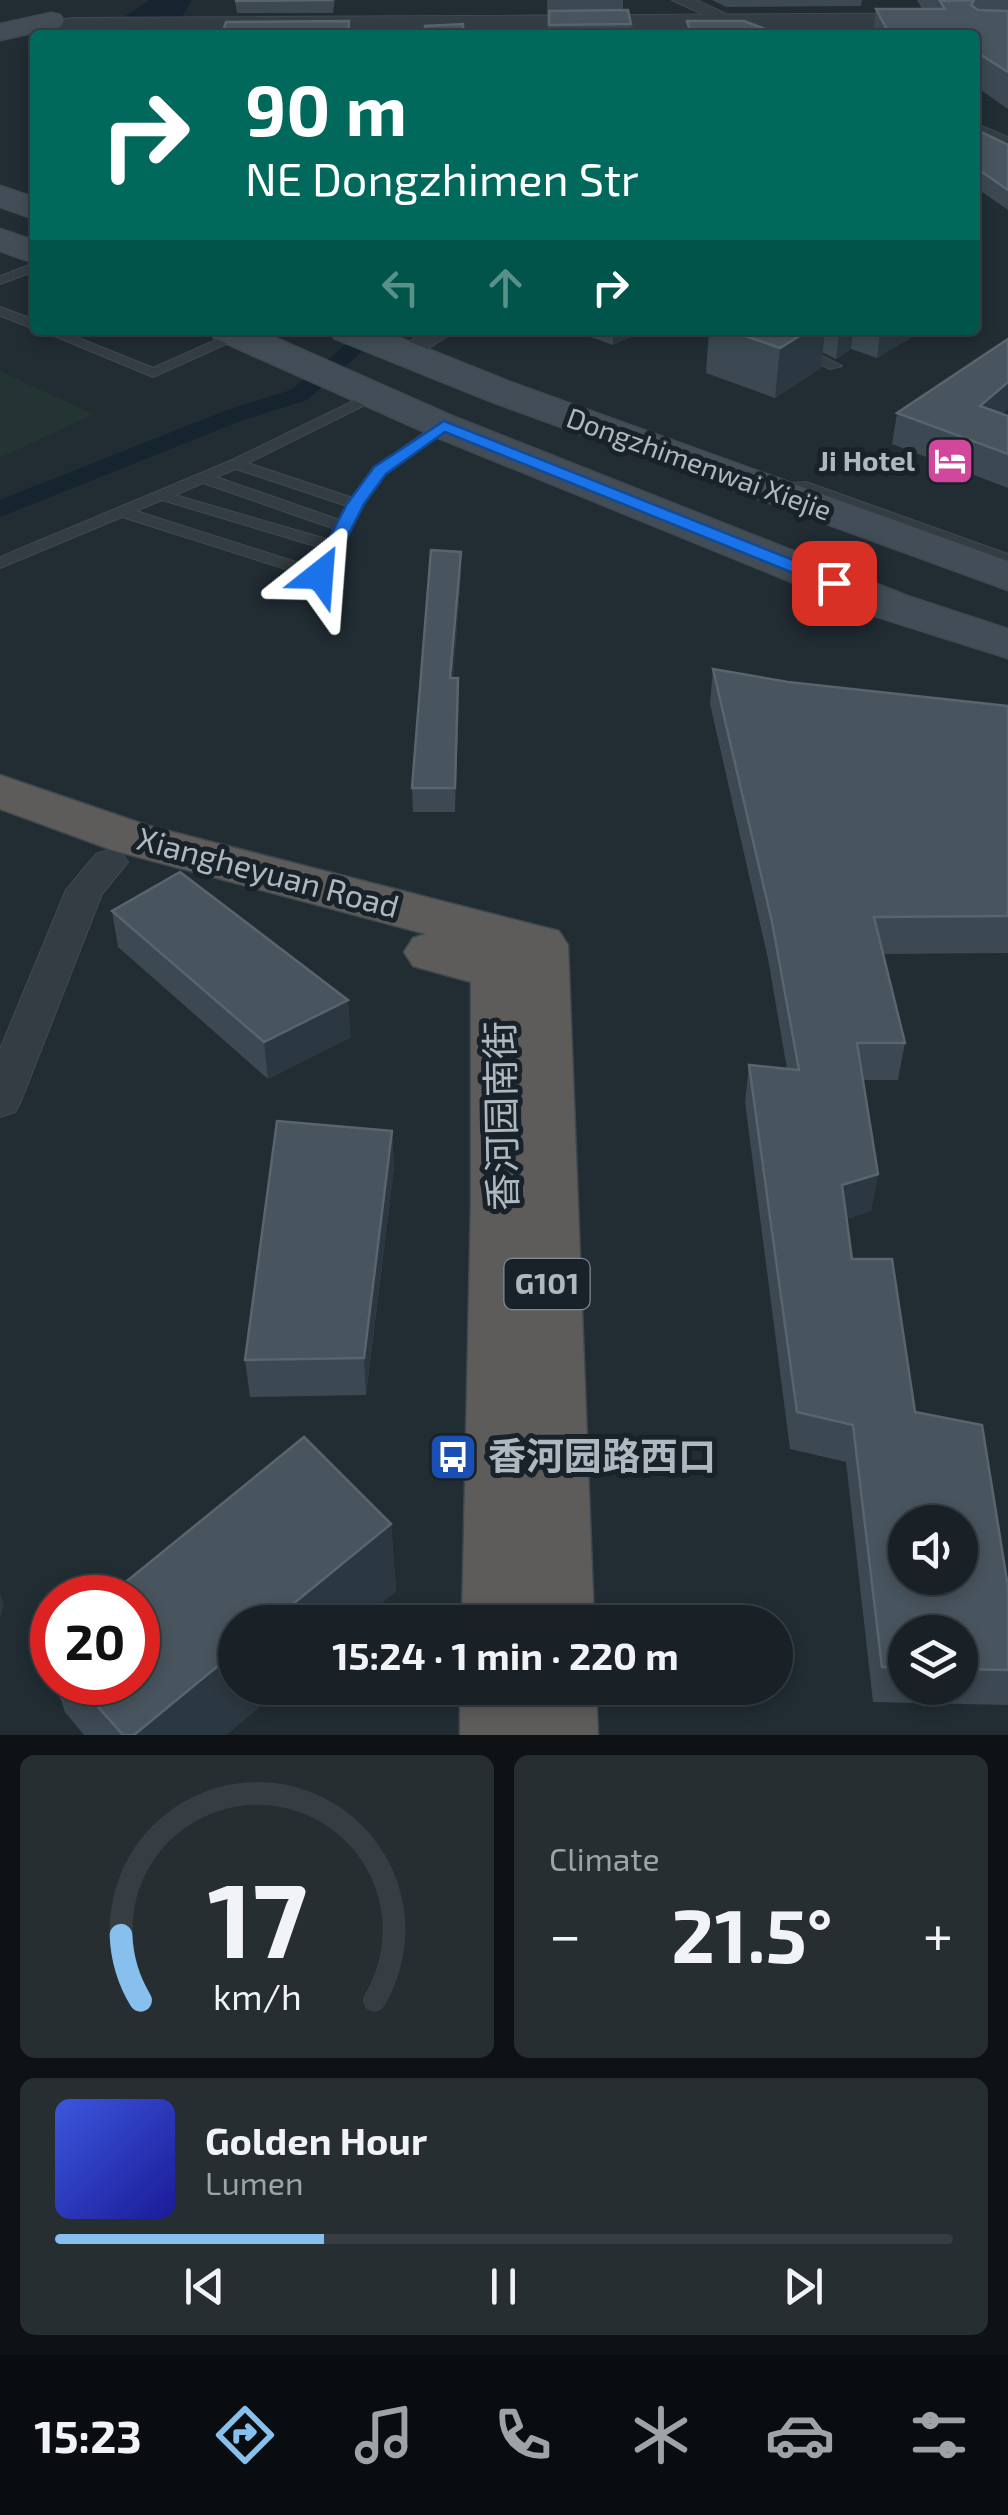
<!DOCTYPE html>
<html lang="en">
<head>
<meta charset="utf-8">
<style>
  body { margin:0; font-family:"Exo 2","Noto Sans SC",sans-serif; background:#262e32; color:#f1f3f6; height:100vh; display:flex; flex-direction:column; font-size:38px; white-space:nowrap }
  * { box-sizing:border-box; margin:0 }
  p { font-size:32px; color:#9fa3a7 }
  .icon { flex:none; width:55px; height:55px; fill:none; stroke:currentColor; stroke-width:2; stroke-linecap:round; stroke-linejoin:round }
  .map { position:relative; height:1735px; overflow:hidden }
  .sheet { display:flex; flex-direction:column; gap:20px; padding:20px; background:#0e1215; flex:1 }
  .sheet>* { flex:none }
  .banner { position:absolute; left:30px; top:30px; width:950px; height:305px; border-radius:10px; box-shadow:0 5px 15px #0003,0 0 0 2px #373e43; background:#00695c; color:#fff; overflow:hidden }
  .fabs { position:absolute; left:888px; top:1505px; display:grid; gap:20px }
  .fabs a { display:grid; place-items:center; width:90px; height:90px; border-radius:50%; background:#192126; box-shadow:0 5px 15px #0003,0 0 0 2px #373e43; font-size:50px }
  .speed { position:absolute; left:30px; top:1575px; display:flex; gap:20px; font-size:50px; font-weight:700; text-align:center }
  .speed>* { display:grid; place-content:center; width:130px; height:130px; border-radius:50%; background:#192126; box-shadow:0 5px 15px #0003,0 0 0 2px #373e43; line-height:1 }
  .speed .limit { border:15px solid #d22; background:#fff; color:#111 }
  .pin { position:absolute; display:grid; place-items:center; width:85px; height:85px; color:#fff; margin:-42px; border-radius:20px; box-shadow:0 5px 15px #0006 }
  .me { position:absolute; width:110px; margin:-55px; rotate:28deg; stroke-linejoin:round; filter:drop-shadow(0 0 8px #0008) }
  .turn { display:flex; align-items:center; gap:35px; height:210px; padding:0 50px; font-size:45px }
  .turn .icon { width:130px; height:130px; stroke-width:2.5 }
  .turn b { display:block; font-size:70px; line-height:85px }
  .lanes { display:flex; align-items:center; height:95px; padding:0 50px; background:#0003; justify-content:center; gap:50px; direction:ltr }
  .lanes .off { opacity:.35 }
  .big { font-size:75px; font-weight:700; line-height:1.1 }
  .sheet .widget { flex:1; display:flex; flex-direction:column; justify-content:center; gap:15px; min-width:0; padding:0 35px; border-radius:15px; background:#262e32 }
  .sheet .dial { align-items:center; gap:0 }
  .dial svg { height:260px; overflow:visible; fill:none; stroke:#373e43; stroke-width:7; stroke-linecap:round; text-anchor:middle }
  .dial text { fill:#f1f3f6; stroke:none }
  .song { display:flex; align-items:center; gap:30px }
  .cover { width:120px; height:120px; border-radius:15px; background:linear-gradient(135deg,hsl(230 70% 55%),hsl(240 70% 35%)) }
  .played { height:10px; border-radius:5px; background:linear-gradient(90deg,#87bfed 30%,#373e43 30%) }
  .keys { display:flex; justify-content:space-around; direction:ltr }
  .heat { display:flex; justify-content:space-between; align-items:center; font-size:55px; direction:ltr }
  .sheet .tiles { flex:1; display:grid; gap:20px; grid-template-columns:1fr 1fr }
  .widget:last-child { grid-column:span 2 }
  .trip { position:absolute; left:218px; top:1605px; width:575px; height:100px; border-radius:50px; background:#192126; box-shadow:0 5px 15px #0003,0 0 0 2px #373e43; font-weight:700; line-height:100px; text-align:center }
  .tab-bar { display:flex; height:160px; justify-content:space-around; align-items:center; background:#0a0d0f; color:#9fa3a7 }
  .tab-bar .icon { width:70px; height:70px }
  .tab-bar .current { color:#87bfed }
  .tab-bar b { font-size:45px; color:#f1f3f6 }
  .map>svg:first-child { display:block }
</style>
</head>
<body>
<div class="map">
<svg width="1008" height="1735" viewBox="0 0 1008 1735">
  <rect width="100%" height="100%" fill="#212c33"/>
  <path fill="#233433" d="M 0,371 L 93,414 L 0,458 Z"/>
  <path fill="#16242f" d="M 149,0 L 192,0 L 171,35 L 98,35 Z"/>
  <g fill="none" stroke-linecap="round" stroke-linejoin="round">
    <path fill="#16242f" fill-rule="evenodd" d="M 363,330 L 387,330 L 307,400 L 243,420 L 0,517 L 0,500 L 227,410 L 291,390 Z"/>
    <g stroke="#404951" stroke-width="2">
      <path id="service" d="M 35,263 L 35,271 L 0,284 L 0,276 Z
        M 0,307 L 35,320 L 35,329 L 0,316 Z
        M 40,330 L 59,330 L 153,368 L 234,332 L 246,335 L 153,377 Z
        M 753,330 L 771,330 L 842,366 L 830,369 Z
        M 376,390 L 383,394 L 381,397 L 248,463 L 353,498 L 375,467 L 438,423 L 450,426 L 385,473 L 364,504 L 326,578 L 314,578 L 122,517 L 0,568 L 0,557 L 230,461 ZM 236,469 L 347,506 L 340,520 L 216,477 ZM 203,483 L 335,529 L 330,540 L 175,495 ZM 162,500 L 325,549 L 315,568 L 136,511 Z
        M 806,482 L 1008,554 L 1008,564 L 805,492 L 778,494 L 770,489 L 778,484 Z"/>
    </g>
    <g stroke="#404951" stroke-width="2">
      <path id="minor" d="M 672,0 L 696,0 L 772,35 L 748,35 Z
        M 975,123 L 1008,137 L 1008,151 L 975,137 Z
        M 427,330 L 457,330 L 412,359 L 394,359 L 390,354 Z
        M 109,850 L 122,854 L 128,862 L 102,894 L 21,1101 L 15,1112 L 0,1117 L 0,1049 L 66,890 L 96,854 Z"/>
    </g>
    <g stroke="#404951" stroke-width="2">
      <path id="tertiary" d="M 1008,13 L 1008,27 L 46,35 L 35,28 L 38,23 L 72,18 Z"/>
    </g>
    <g stroke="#404951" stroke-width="3">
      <path id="secondary" d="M 51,13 L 60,15 L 64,21 L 60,27 L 0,40 L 0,24 Z
        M 0,186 L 35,198 L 35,219 L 0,207 Z
        M 0,229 L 35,241 L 35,263 L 0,251 Z
        M 209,330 L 258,330 L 457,418 L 907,596 L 1008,629 L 1008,658 L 875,616 L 429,434 L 214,338 Z
        M 329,330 L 380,330 L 518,385 L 1008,561 L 1008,590 L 490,401 L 334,338 Z"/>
    </g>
    <g stroke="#3e484e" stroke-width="3">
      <path id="trunk" d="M 0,775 L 149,826 L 559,931 L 568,945 L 594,1622 L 462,1622 L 471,1203 L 471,982 L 413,966 L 404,952 L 413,938 L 426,934 L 112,850 L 0,809 Z
        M 460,1688 L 596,1688 L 598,1735 L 460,1735 Z"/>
    </g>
    <use href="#service" fill="#343d44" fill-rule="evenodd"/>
    <use href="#minor" fill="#343d44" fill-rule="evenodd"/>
    <use href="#tertiary" fill="#343d44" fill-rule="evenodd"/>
    <use href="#secondary" fill="#424d57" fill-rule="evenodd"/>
    <use href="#trunk" fill="#5e5c5b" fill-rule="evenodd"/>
  </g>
  <path fill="#3c4852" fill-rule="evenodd" d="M 238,0 L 335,0 L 333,13 L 237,13 L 235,1 Z
    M 547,0 L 623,0 L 623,10 L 631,24 L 631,35 L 548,35 Z
    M 712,0 L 862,0 L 861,6 L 726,7 Z
    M 917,0 L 1008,0 L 1008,109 L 975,86 L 975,35 L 873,35 L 876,9 L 922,9 Z
    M 349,21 L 350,35 L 224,35 L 223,31 Z
    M 975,129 L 1008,145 L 1008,210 L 975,187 Z
    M 571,330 L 646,330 L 613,345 Z
    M 709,330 L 921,330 L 920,332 L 877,358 L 851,349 L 836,359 L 822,352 L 821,368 L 775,398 L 706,373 Z
    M 1008,408 L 1002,414 L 1008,416 L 1008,488 L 892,444 L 897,413 Z
    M 461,552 L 461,574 L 453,678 L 459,701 L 455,812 L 413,812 L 412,788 Z
    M 713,669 L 788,682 L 1008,706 L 1008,953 L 883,954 L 905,1043 L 898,1080 L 863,1080 L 878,1174 L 871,1211 L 846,1219 L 852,1259 L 915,1412 L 1008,1587 L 1008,1705 L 873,1702 L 846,1462 L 790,1449 L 745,1102 L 749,1065 L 787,1069 L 768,959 L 710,704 ZM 905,1632 L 960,1632 L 960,1688 L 905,1688 Z
    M 112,911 L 351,1037 L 268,1079 L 118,947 Z
    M 392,1131 L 394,1168 L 366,1395 L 250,1397 L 245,1360 Z
    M 391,1524 L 396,1591 L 226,1735 L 84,1735 L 65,1712 L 55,1682 L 138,1682 Z
    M 52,1640 L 52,1673 L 45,1647 Z"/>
  <path fill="#2c3841" d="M 613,330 L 646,330 L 613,345 Z
    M 809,330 L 825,330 L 821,368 L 775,398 L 780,348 Z
    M 847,330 L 853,330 L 851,349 L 836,359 L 839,335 Z
    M 888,330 L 921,330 L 920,332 L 877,358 L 880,334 Z
    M 1008,382 L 1008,408 L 975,437 L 980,406 Z
    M 461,552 L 461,574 L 451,702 L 450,678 Z
    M 458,678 L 459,701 L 455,812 L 455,788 Z
    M 348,1000 L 351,1037 L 268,1079 L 264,1042 Z
    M 392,1131 L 394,1168 L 366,1395 L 364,1358 Z
    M 878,1174 L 871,1211 L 835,1222 L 842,1185 Z
    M 391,1524 L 396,1591 L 359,1622 L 271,1622 Z
    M 0,1593 L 4,1605 L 0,1619 Z
    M 235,1652 L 235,1688 L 282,1688 L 226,1735 L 134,1735 Z"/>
  <path fill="#48545e" stroke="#58646e" stroke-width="2.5" fill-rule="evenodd" d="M 238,0 L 333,0 L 235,1 Z
    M 974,0 L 971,5 L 978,10 L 1008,11 L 1008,72 L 975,51 L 975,35 L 890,35 L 876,9 L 945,9 L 940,1 Z
    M 628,10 L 631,24 L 549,25 L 549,11 Z
    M 349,21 L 348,35 L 280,35 L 282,30 L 223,31 L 226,22 Z
    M 687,21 L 744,21 L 781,35 L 691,35 Z
    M 463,24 L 463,35 L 425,35 L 425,26 Z
    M 975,129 L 1008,145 L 1008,190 L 975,167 Z
    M 728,330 L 809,330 L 780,348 Z
    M 828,330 L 847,330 L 839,335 Z
    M 867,330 L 888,330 L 880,334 Z
    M 1008,339 L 1008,382 L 980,406 L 1008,416 L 1008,454 L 897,413 Z
    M 431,550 L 461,552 L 450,678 L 458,678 L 455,788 L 412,788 Z
    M 713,669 L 788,682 L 1008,706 L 1008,916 L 874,917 L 905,1043 L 857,1043 L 878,1174 L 842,1185 L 852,1259 L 892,1259 L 915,1412 L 982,1425 L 1008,1587 L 1008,1670 L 960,1669 L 960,1632 L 905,1632 L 905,1667 L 882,1667 L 853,1425 L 797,1412 L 749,1065 L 799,1070 L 772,922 ZM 905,1522 L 960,1522 L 960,1578 L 905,1578 Z
    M 180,872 L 348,1000 L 264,1042 L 112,911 Z
    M 277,1121 L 392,1131 L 364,1358 L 245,1360 Z
    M 304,1437 L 391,1524 L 271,1622 L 235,1622 L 235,1652 L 134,1735 L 123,1735 L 76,1682 L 138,1682 L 138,1598 L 106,1598 Z
    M 52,1640 L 52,1656 L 45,1647 Z"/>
  <path fill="#1a73e8" stroke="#114b97" stroke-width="2.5" d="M 444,421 L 841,579 L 844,583 L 834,588 L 828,587 L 445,432 L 386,474 L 364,504 L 326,579 L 313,579 L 310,575 L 347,504 L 374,467 Z"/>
  <defs>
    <g id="hotel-square" transform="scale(2.5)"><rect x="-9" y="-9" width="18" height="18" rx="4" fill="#d1479c" stroke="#192228"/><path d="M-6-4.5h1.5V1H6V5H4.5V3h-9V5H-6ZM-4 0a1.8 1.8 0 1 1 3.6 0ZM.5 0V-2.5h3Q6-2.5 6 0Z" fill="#fff"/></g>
    <g id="bus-square" transform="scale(2.5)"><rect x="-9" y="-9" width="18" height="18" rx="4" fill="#1a4fb4" stroke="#192228"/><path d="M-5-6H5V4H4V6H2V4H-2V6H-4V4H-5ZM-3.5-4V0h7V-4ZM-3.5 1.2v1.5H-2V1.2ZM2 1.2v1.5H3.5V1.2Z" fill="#fff"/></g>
  </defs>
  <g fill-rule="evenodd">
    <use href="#hotel-square" x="950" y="461"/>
    <use href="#bus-square" x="453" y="1457"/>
  </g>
  <g text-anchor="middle" stroke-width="10" stroke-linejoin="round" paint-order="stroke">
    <g font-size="28" font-weight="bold" fill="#aeb8c1" stroke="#192228" text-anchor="end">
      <text x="915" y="471">Ji Hotel</text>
    </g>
    <g font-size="28" fill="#aeb8c1" stroke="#192228">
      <text transform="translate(699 464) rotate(20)" y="10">Dongzhimenwai Xiejie</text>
    </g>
    <rect fill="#192228" stroke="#818b93" stroke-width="2.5" x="504.5" y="1259" width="85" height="50" rx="8"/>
    <g font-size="30" font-weight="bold" fill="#aeb8c1">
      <text x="547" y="1294">G101</text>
    </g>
    <g font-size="32" fill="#aeb8c1" stroke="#192228">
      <text transform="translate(268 873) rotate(15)" y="11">Xiangheyuan Road</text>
    </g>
    <g font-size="38" fill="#aeb8c1" stroke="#192228">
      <text transform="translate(502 1116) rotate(-91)" y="13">香河园南街</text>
    </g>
    <g font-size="38" font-weight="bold" fill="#aeb8c1" stroke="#192228" text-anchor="start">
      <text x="488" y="1470">香河园路西口</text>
    </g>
  </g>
</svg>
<div class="fabs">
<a><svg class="icon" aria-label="sound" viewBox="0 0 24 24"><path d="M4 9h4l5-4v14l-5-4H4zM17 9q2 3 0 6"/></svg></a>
<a><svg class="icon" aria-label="layers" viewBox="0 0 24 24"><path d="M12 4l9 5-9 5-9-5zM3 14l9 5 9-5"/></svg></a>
</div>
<div class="speed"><div class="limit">20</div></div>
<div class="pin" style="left:834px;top:583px;background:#d93025"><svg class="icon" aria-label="arrive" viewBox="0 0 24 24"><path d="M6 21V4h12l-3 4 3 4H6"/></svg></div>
<svg class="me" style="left:320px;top:575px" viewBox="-20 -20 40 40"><path d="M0-17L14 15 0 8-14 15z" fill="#1a73e8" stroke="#fff" stroke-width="4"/></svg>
<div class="trip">15:24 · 1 min · 220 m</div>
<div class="banner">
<div class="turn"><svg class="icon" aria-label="right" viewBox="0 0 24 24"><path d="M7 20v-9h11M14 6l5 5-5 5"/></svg><div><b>90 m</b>NE Dongzhimen Str</div></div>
<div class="lanes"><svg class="icon off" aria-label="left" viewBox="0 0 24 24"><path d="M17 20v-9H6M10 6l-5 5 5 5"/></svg><svg class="icon off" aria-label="ahead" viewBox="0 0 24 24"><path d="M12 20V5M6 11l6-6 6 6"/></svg><svg class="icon" aria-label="right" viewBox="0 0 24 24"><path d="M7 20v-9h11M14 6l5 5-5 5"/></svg></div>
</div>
</div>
<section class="sheet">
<div class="tiles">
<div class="widget dial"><svg viewBox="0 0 100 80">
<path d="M14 69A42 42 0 1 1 86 69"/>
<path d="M14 69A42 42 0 0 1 8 49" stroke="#87bfed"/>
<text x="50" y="56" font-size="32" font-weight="700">17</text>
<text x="50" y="72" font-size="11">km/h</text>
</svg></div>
<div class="widget"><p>Climate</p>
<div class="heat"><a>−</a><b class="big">21.5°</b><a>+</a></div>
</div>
<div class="widget">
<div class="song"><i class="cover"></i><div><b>Golden Hour</b><p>Lumen</p></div></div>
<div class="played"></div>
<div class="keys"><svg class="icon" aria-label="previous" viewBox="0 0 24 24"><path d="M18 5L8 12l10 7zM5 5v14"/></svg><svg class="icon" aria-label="pause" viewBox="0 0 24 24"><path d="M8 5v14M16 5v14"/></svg><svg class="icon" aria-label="next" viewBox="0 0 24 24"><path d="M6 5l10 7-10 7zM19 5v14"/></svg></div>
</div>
</div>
</section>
<nav class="tab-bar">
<b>15:23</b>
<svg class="icon current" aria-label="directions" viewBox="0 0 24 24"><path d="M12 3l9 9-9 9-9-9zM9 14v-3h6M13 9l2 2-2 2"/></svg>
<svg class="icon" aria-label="music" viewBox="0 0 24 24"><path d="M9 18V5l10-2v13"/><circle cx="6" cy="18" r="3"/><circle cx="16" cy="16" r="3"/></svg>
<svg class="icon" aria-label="phone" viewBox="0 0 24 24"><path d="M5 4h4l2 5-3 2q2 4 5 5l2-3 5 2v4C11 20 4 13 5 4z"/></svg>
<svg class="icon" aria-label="climate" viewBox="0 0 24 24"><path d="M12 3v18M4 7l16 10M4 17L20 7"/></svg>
<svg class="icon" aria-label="car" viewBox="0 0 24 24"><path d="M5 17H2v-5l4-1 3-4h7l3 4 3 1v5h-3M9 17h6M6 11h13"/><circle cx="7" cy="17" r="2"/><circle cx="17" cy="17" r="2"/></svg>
<svg class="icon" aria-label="filters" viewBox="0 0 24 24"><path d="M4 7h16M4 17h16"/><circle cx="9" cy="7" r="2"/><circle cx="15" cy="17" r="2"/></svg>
</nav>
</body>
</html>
